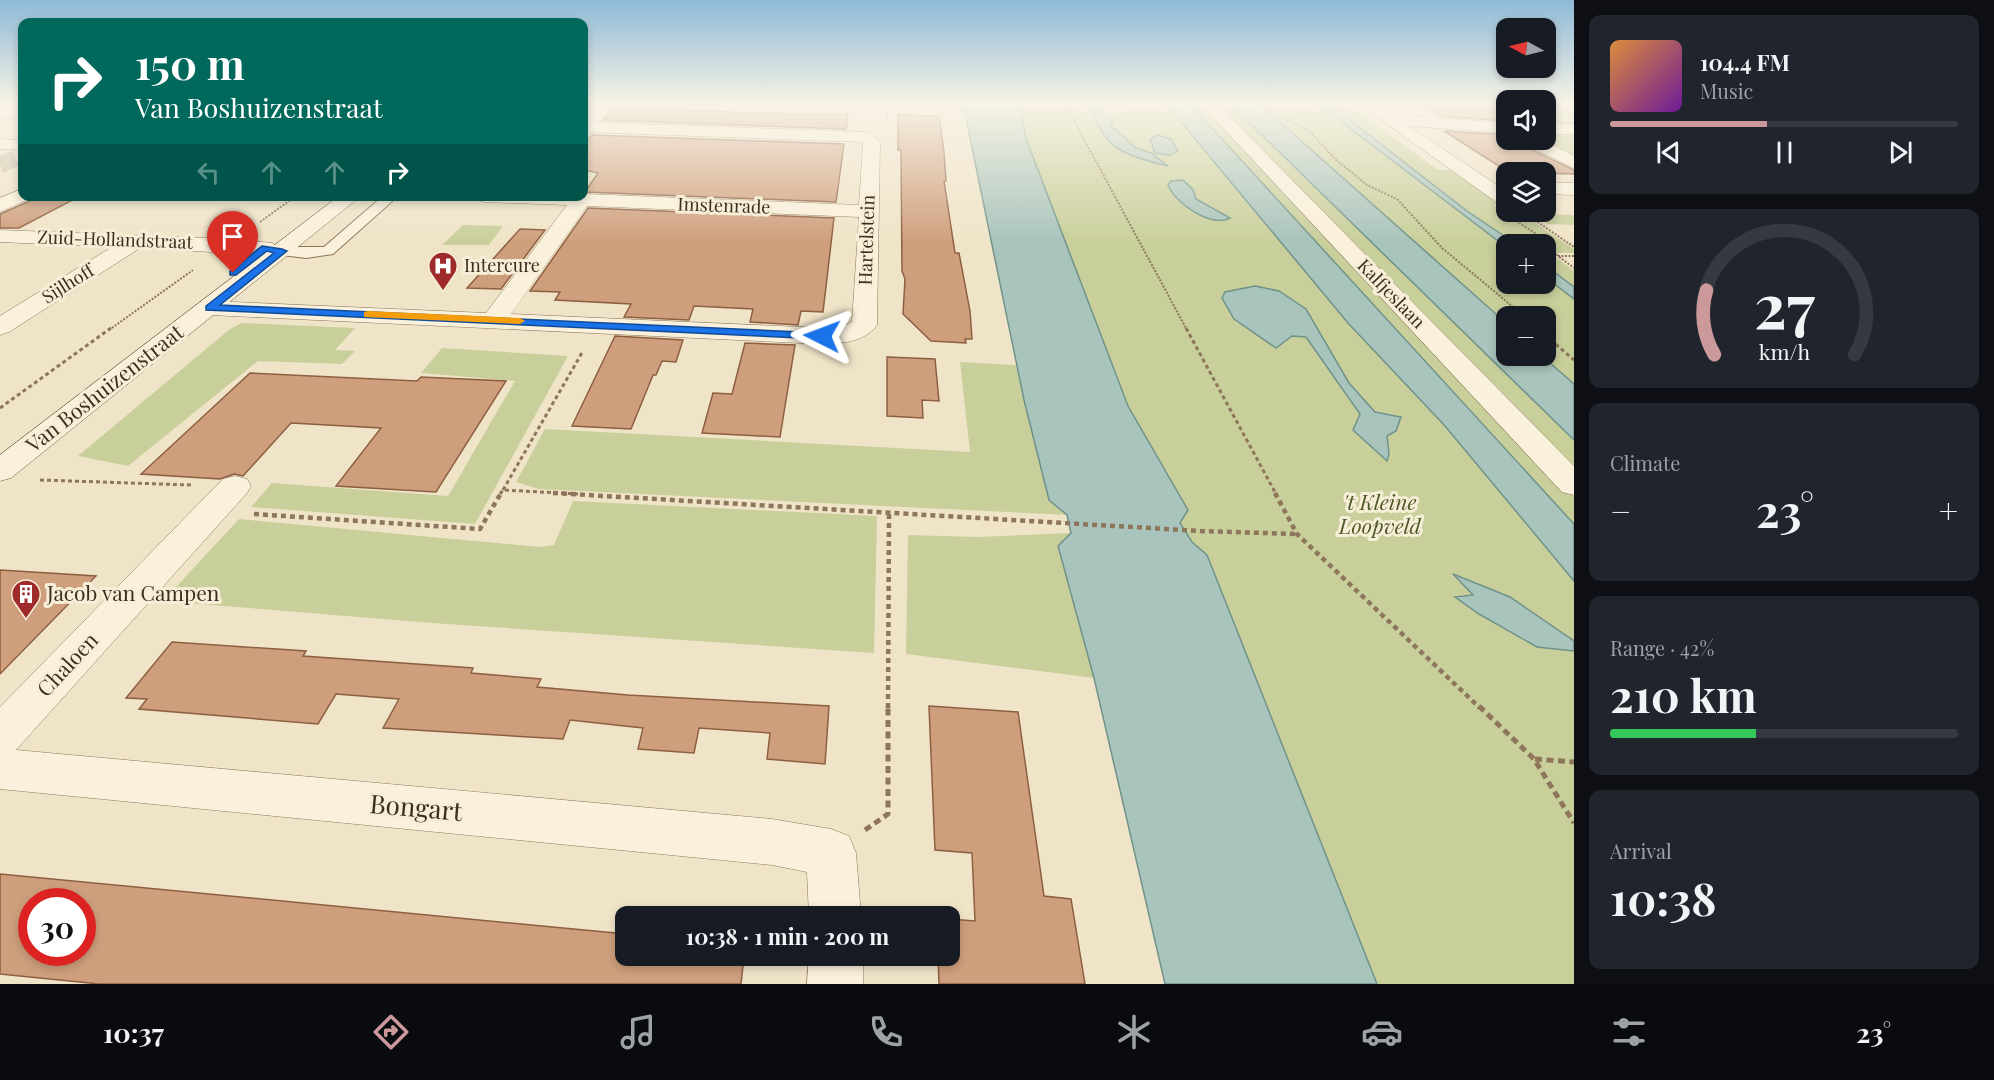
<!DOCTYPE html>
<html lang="en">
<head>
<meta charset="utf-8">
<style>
  body { margin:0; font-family:"Playfair Display",serif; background:#20242c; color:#f1f3f6; height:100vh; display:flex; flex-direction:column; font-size:22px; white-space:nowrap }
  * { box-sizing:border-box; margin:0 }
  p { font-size:20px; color:#9ea1a6 }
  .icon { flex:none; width:33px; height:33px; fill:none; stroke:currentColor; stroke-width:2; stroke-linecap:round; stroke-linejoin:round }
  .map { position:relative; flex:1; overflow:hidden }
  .panel { display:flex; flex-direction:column; gap:15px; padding:15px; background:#0d0f14; width:420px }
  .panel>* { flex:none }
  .top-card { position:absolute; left:18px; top:18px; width:570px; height:183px; border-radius:12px; box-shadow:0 3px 9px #0003; background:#00695c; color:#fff; overflow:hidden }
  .needle { width:39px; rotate:277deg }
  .controls { position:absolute; left:1496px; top:18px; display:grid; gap:12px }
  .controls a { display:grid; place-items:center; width:60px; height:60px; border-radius:12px; background:#171b24; box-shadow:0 3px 9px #0003; font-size:30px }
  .speed { position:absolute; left:18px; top:888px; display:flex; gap:12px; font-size:30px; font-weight:700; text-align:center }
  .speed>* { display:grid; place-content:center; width:78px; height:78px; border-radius:50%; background:#171b24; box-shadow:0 3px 9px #0003; line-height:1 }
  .speed .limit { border:9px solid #d22; background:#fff; color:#111 }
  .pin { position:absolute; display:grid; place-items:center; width:51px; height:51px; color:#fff; margin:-62px -26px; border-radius:50% 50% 50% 0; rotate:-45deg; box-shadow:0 0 6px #0007 }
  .pin .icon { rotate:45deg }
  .me { position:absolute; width:66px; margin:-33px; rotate:273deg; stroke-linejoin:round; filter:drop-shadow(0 0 4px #0008) }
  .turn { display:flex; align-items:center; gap:21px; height:126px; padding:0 18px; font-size:27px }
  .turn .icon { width:78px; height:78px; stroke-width:2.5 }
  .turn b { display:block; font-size:42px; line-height:51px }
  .lanes { display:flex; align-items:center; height:57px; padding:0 18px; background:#0003; justify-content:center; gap:30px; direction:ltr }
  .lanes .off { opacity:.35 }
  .big { font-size:45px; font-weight:700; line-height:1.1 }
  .panel .widget { flex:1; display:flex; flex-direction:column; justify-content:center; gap:9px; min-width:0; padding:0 21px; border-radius:12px; background:#20242c }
  .panel .dial { align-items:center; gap:0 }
  .dial svg { height:156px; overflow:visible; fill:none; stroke:#363941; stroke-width:7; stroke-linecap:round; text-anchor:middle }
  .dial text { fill:#f1f3f6; stroke:none }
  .song { display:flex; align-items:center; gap:18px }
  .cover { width:72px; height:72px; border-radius:9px; background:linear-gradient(135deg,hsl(30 70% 55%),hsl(280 70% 35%)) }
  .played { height:6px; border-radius:3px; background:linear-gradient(90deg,#cc999b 45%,#363941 45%) }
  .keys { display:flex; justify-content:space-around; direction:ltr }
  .heat { display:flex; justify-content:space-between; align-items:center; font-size:33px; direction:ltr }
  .charge { height:9px; border-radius:4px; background:linear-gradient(90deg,#34c759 42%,#363941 0) }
  .trip { position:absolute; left:615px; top:906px; width:345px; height:60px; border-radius:12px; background:#171b24; box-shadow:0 3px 9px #0003; font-weight:700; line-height:60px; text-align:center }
  .tab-bar { display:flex; height:96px; justify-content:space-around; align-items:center; background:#090b0e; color:#9ea1a6 }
  .tab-bar .icon { width:42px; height:42px }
  .tab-bar .selected { color:#cc999b }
  .tab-bar b { font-size:27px; color:#f1f3f6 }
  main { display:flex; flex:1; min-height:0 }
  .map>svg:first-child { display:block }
</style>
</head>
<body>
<main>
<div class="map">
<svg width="1574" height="984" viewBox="0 0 1574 984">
  <rect width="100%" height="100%" fill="#f0e4c8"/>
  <path fill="#c9cf9b" d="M 708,104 L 883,104 L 883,109 Z
    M 898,104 L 963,104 L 964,112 L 899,110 Z
    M 1010,104 L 1232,104 L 1574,432 L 1574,984 L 1361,984 L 1128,419 Z
    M 1258,104 L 1320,104 L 1506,244 L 1506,284 L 1545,284 L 1545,272 L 1574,294 L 1574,385 L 1540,356 L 1545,356 L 1545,316 L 1506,316 L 1506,325 Z
    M 1329,104 L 1348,104 L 1438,170 L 1453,170 L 1505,205 L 1494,205 L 1508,214 L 1522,214 L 1574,249 L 1574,253 L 1550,253 L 1574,271 L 1574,287 L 1545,265 L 1545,244 L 1516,244 L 1467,211 Z
    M 1545,104 L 1574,108 L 1574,128 L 1545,128 Z
    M 1574,132 L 1574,159 L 1538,140 L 1545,140 L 1545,135 Z
    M 1538,214 L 1574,215 L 1574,225 L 1548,224 L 1534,215 Z
    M 463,225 L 503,226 L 489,245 L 442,245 Z
    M 242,323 L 355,328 L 335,350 L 355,351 L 342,364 L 258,361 L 128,466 L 78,456 L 230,329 Z
    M 442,348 L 568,356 L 475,524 L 251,507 L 272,483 L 448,496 L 515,381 L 421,373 Z
    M 960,362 L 1016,365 L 1049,499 L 1067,515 L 539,489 L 516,482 L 545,429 L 970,452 Z
    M 573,501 L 877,516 L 874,653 L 432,623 L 163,601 L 239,519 L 539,547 L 554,545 Z
    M 1071,533 L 1058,547 L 1094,678 L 906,654 L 908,535 L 978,537 Z"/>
  <path fill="#a9c4bc" stroke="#6f938a" stroke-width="1.5" d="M 963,104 L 1021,104 L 1025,136 L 1128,406 L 1188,510 L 1180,523 L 1192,542 L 1207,555 L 1377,984 L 1165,984 L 1094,678 L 1058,546 L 1071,533 L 1067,515 L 1049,500 L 1024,400 Z
    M 1085,104 L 1129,104 L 1104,105 L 1098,109 L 1114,121 L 1110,125 L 1136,148 L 1151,153 L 1168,166 C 1148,161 1117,155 1105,136 C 1097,125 1095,116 1085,104 Z
    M 1166,104 L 1190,104 L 1574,524 L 1574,581 L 1445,426 L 1348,323 Z
    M 1230,104 L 1260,104 L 1506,323 L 1506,356 L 1542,356 L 1574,384 L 1574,440 Z
    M 1318,104 L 1329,104 L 1467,211 L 1516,244 L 1506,244 L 1506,247 Z
    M 1157,135 L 1171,139 L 1178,151 L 1170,155 L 1155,153 L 1150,139 Z
    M 1183,180 L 1193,190 L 1196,199 L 1230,218 C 1211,228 1175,203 1168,185 L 1171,181 Z
    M 1545,265 L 1574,287 L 1574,299 L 1545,277 Z
    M 1255,286 L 1279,291 L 1306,309 L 1349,383 L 1375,412 L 1401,417 L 1396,431 L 1387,436 L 1389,454 L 1387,461 L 1353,430 L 1360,414 L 1306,337 L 1292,336 L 1276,348 L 1234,319 L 1222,298 L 1225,292 Z
    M 1453,574 L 1510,597 L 1574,641 L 1574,651 L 1537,647 L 1479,614 L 1455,597 L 1473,595 Z"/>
  <path fill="#cf9f7d" stroke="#8d5f41" stroke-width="1.5" fill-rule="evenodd" d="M 1421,104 L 1481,104 L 1506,118 L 1506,121 L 1440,116 Z
    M 613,108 L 793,114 L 848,114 L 846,129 L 603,120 Z
    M 898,115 L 939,116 L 944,152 L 946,181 L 944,181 L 955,253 L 959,253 L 970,311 L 972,339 L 965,339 L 966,343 L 931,341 L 903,314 L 905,279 L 902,271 L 901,150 L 898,150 Z
    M 1444,131 L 1506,135 L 1506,140 L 1521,140 L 1524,146 L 1574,170 L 1574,174 L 1508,172 Z
    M 592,135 L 844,144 L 836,202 L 585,192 L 598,173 L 584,170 L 584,144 Z
    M 33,196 L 80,196 L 19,228 L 0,228 L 0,214 L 30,201 Z
    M 588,208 L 834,218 L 823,312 L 801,311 L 798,325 L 750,322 L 753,309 L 694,306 L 689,320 L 624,317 L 631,304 L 555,300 L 560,292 L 530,291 Z
    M 520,229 L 545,230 L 501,289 L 467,288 Z
    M 615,336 L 683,340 L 676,362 L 662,361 L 656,375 L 653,375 L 631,429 L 572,426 Z
    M 745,343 L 795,345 L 780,437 L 702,433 L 713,393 L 732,394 Z
    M 887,357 L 935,359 L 939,401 L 922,400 L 923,418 L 887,416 Z
    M 250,373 L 417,381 L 421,377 L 506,381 L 436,492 L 336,486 L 381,428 L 291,423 L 243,476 L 234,474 L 220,479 L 141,474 Z
    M 0,570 L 96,576 L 0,674 Z
    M 172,642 L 306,651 L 303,656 L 473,668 L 471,673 L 541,679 L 537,687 L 628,695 L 829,706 L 825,764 L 767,759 L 770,733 L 699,728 L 694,753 L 638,749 L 643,728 L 570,720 L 563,739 L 383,728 L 399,699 L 336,694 L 318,724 L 139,709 L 147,699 L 126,698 Z
    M 929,706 L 1018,712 L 1044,896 L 1071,899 L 1085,984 L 939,984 L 938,956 L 950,956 L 950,919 L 975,921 L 972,853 L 935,850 Z
    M 0,874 L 626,934 L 626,956 L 744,956 L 741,984 L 99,984 L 0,974 ZM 32,902 L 82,902 L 82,952 L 32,952 Z"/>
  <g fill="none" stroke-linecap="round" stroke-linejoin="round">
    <path stroke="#ccc0a6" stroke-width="17" stroke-dasharray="17 9" stroke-linecap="butt" d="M 0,165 L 18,157"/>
    <g stroke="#8d765c" stroke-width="2">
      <path id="lane" d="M 584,104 L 594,104 L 584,113 Z
        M 383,196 L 398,196 L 333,254 L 306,258 L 282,255 L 275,251 L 282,247 L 324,247 Z"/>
    </g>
    <g stroke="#8d765c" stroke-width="1">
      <path id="street" d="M 1201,104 L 1217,104 L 1574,466 L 1574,495 L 1562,492 Z
        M 1359,104 L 1377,104 L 1393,115 L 1506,123 L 1506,133 L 1409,126 L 1506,191 L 1506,206 L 1499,204 Z
        M 1548,104 L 1574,104 L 1574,112 L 1550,107 Z
        M 22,106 L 22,116 L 0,119 L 0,109 Z
        M 584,122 L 865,132 L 871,133 L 880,142 L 877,325 C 864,343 841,343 822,344 L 210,315 L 201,313 L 198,308 L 201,303 L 210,301 L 486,313 L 567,205 L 484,202 L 477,200 L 475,196 L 584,196 L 584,194 L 859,205 L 863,144 L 861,142 L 584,132 ZM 587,206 L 859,217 L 852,322 L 841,327 L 822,328 L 511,314 Z
        M 1574,124 L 1574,134 L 1545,135 L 1545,125 Z
        M 0,139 L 22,140 L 22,150 L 0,149 Z
        M 1523,140 L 1543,140 L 1574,156 L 1574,168 L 1525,144 Z
        M 1545,182 L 1574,183 L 1574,195 L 1545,194 Z
        M 22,189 L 22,196 L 31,196 L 29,199 L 0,212 L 0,198 Z
        M 0,230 L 229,239 L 273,243 L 276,248 L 273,253 L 265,255 L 140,248 L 9,332 L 0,335 L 0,316 L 112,247 L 0,242 Z
        M 235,476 L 247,479 L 251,486 L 247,493 L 16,750 L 772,819 L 831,829 L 849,836 L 856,853 L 861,916 L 809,916 L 807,872 L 772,865 L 0,789 L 0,707 L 223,479 Z
        M 809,956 L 863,956 L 863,984 L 807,984 Z"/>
    </g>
    <g stroke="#6f573f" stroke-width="1">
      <path id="secondary" d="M 339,196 L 361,196 L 11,478 L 0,481 L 0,455 Z"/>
    </g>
    <path stroke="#8d765c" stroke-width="2" stroke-dasharray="2 1.5" stroke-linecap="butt" d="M 887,104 L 887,121
      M 1065,104 L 1187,330
      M 1266,104 L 1269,110 L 1309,131 L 1335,159 L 1367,185 L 1397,199 L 1442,248 L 1524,316
      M 1523,212 L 1574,247
      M 1516,221 L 1535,233 L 1558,256
      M 260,222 L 296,196
      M 1574,256 L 1558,256 L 1574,268
      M 109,330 L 193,270"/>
    <path stroke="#8d765c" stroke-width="3" stroke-dasharray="4 3" stroke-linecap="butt" d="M 1186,328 L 1276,494
      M 1545,335 L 1574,360
      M 0,408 L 111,328
      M 40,480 L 191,485
      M 503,490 L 583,351
      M 500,494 L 503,490 L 578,494"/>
    <path stroke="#8d765c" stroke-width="4.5" stroke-dasharray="5 4" stroke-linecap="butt" d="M 553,493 L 1200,531 L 1297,534
      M 1275,493 L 1297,534 L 1480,708
      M 254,514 L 480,529 L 501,493
      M 888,708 L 889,513"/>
    <path stroke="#8d765c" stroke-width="5" stroke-dasharray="7 4.5" stroke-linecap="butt" d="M 1479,706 L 1534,759 L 1574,823
      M 1535,759 L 1574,762
      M 865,830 L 888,814 L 888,706"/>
    <use href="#lane" fill="#faf1dc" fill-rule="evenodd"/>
    <use href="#street" fill="#faf1dc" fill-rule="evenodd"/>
    <use href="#secondary" fill="#faf1dc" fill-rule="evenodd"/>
  </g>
  <linearGradient id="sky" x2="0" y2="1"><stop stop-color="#8fbad6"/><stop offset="0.43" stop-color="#f8f3e6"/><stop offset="1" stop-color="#f8f3e6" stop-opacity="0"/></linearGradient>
  <rect width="1574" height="242" fill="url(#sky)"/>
  <path fill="#1a73e8" stroke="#114b97" stroke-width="1.5" d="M 262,246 L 282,249 L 287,251 L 220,305 L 822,333 L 827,336 L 822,339 L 206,310 L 206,306 L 274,253 L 267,251 L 236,275 L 230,275 L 230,271 Z"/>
  <path fill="#f59e0b" d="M 368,311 L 520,318 L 525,321 L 520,324 L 364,317 L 364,312 Z"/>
  <defs>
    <g id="hospital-pin" transform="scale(1.5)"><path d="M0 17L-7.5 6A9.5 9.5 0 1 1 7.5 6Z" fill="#9e2a2b" stroke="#f7eed8"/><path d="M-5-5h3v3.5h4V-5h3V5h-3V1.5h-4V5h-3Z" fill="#fff"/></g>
    <g id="building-pin" transform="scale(1.5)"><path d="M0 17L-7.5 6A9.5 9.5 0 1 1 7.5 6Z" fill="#9e2a2b" stroke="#f7eed8"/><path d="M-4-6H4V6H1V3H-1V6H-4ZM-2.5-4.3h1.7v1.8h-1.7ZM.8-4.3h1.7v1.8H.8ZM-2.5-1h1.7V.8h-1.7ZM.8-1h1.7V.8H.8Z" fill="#fff"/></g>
  </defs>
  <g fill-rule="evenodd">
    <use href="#hospital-pin" x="443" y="266"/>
    <use href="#building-pin" x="26" y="594"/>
  </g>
  <g text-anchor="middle" stroke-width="6" stroke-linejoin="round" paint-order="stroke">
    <g font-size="18" fill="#3d2e20" stroke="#f7eed8">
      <text transform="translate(724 206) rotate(2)" y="6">Imstenrade</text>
      <text transform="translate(115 240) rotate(2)" y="6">Zuid-Hollandstraat</text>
      <text transform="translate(867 240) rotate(-88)" y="6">Hartelstein</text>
      <text transform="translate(68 284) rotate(-32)" y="6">Sijlhoff</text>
      <text transform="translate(1391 294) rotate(46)" y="6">Kalfjeslaan</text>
    </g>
    <g font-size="18" fill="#3d2e20" stroke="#f7eed8" text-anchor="start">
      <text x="464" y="272">Intercure</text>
    </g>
    <g font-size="21" fill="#3d2e20" stroke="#f7eed8">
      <text transform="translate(105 389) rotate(-38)" y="7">Van Boshuizenstraat</text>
      <text transform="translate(68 665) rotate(-47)" y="7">Chaloen</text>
    </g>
    <g font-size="21" font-style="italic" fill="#4d5a26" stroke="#f7eed8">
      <text x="1380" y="510">'t Kleine<tspan x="1380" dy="24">Loopveld</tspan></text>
    </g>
    <g font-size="21" fill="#3d2e20" stroke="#f7eed8" text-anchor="start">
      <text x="47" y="601">Jacob van Campen</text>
    </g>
    <g font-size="26" fill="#3d2e20" stroke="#f7eed8">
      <text transform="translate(416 808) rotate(5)" y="9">Bongart</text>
    </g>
  </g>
</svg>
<div class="controls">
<a><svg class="needle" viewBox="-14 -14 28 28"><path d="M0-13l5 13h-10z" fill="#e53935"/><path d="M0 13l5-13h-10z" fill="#9ea1a6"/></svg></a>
<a><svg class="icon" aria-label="sound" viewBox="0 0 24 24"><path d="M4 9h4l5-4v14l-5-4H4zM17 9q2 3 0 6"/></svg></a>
<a><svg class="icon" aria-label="layers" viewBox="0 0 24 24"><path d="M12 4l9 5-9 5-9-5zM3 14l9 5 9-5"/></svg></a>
<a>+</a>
<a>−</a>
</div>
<div class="speed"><div class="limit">30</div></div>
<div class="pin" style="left:233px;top:273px;background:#d93025"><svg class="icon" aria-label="arrive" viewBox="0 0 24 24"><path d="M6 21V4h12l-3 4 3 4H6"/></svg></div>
<svg class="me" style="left:822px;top:336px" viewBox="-20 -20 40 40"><path d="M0-17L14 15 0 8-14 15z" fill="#1a73e8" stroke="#fff" stroke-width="4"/></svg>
<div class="trip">10:38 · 1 min · 200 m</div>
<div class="top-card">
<div class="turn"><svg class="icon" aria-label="right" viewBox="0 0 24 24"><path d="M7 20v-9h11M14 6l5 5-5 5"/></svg><div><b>150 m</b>Van Boshuizenstraat</div></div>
<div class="lanes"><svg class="icon off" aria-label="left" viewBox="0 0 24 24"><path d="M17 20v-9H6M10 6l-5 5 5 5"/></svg><svg class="icon off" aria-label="ahead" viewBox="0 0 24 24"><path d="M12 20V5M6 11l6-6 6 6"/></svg><svg class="icon off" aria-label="ahead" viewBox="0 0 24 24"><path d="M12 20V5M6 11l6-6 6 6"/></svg><svg class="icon" aria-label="right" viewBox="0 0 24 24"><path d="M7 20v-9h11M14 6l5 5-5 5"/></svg></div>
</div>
</div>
<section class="panel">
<div class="widget">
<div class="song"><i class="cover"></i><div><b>104.4 FM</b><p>Music</p></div></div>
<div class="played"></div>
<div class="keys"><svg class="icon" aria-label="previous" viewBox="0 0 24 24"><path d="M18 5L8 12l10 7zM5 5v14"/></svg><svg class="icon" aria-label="pause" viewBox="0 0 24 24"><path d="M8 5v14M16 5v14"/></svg><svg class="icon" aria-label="next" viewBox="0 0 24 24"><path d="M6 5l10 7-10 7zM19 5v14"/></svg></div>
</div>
<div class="widget dial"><svg viewBox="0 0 100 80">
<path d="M14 69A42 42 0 1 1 86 69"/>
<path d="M14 69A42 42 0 0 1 10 36" stroke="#cc999b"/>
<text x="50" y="56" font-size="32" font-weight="700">27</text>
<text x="50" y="72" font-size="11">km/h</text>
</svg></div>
<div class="widget"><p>Climate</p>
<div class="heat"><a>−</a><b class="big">23°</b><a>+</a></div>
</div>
<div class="widget"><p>Range · 42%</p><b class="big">210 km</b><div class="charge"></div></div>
<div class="widget"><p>Arrival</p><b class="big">10:38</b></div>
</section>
</main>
<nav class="tab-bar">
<b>10:37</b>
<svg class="icon selected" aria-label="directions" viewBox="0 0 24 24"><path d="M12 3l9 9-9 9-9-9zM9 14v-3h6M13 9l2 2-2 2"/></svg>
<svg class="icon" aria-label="music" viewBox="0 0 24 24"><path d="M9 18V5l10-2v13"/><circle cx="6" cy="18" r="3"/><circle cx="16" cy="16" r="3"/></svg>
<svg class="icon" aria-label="phone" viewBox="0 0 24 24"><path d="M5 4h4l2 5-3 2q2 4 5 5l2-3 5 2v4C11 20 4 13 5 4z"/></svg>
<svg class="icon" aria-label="climate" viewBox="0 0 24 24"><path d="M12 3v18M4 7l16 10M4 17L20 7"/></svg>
<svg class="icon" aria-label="car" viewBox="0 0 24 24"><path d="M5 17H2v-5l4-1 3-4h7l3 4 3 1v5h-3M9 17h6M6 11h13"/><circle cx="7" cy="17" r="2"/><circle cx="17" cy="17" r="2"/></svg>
<svg class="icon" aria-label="filters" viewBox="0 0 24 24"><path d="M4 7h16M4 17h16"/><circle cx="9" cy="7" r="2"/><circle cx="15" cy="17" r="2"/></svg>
<b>23°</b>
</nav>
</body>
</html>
